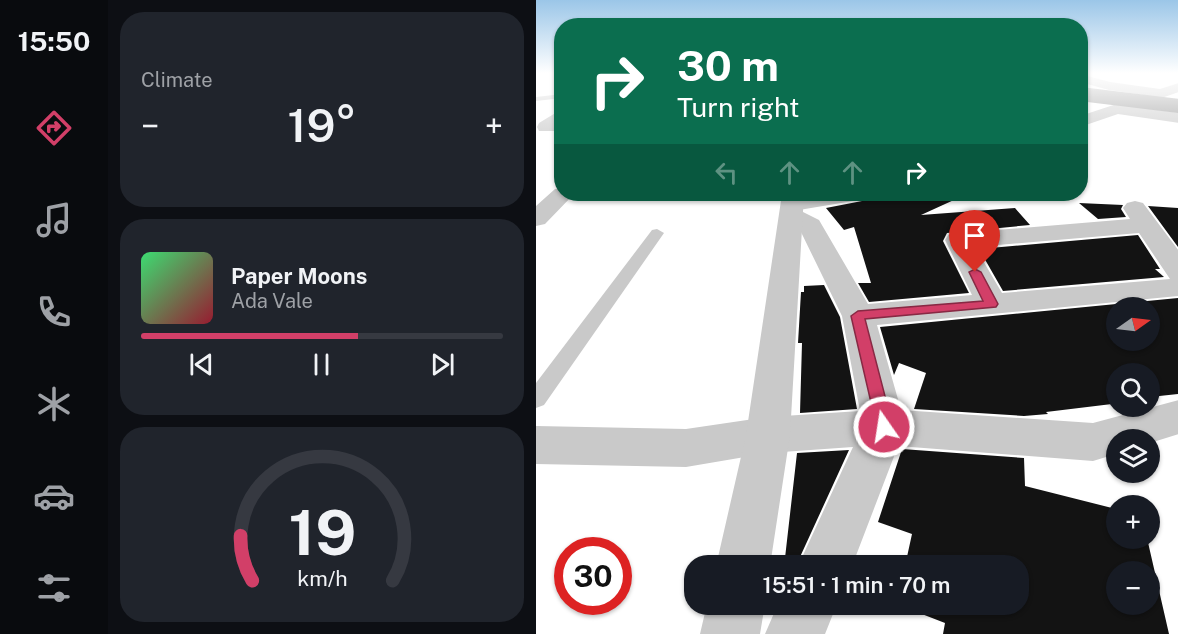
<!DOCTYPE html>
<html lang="en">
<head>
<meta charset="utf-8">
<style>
  body { margin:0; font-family:"Public Sans",sans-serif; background:#20242c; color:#f1f3f6; height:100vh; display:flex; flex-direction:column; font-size:22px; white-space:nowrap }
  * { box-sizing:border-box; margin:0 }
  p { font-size:20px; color:#9ea1a6 }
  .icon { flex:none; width:33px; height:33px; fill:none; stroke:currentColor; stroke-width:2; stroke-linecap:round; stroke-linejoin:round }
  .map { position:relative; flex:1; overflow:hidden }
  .side { display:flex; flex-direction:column; gap:12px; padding:12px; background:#0d0f14; width:428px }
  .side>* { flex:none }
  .guide { position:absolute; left:18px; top:18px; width:534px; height:183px; border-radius:24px; box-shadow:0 2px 4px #0004; background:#0b6e4f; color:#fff; overflow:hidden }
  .needle { width:39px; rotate:76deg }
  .fabs { position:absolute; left:570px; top:297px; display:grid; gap:12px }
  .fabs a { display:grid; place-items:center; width:54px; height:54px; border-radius:50%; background:#171b24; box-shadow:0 2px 4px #0004; font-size:30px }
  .speed { position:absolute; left:18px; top:537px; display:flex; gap:12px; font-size:30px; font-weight:700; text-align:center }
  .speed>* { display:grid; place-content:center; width:78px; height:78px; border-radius:50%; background:#171b24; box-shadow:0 2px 4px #0004; line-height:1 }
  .speed .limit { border:9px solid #d22; background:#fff; color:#111 }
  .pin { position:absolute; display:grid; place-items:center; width:51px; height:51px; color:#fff; margin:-62px -26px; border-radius:50% 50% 50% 0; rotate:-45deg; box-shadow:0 0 6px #0007 }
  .pin .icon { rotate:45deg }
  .me { position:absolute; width:66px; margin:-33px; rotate:347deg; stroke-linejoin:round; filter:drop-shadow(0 0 4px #0008) }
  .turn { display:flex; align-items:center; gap:21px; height:126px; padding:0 24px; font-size:27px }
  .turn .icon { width:78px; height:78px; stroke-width:2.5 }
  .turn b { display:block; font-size:42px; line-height:51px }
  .lanes { display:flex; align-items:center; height:57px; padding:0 24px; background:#0003; justify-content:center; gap:30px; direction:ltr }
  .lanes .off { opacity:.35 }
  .big { font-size:45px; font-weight:600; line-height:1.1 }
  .side .widget { flex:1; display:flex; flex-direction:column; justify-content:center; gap:9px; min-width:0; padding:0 21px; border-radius:24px; background:#20242c }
  .side .dial { align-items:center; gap:0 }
  .dial svg { height:156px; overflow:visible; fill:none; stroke:#363941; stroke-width:7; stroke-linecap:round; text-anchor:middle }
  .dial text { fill:#f1f3f6; stroke:none }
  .song { display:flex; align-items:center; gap:18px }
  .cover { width:72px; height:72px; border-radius:9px; background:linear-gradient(135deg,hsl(140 70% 55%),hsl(350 70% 35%)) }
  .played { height:6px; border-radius:3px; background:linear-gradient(90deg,#d23f68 60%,#363941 60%) }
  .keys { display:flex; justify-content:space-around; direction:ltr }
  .heat { display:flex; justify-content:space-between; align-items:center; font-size:33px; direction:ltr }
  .trip { position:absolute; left:148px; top:555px; width:345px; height:60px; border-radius:24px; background:#171b24; box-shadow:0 2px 4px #0004; font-weight:600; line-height:60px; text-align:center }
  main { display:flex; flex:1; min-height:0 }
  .tab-bar { display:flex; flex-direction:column; width:108px; justify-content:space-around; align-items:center; background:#090b0e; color:#9ea1a6 }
  .tab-bar .icon { width:42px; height:42px }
  .tab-bar .selected { color:#d23f68 }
  .tab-bar b { font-size:27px; color:#f1f3f6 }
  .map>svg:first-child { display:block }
</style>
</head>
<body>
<main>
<nav class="tab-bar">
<b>15:50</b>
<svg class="icon selected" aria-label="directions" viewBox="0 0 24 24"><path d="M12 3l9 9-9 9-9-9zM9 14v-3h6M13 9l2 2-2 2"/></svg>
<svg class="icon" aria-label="music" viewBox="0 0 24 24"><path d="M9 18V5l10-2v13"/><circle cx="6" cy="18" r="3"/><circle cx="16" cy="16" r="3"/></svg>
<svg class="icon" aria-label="phone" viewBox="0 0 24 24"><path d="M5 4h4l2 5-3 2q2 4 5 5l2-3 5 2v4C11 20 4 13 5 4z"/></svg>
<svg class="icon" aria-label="climate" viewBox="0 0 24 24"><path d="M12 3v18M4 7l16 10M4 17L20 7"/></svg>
<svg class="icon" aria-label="car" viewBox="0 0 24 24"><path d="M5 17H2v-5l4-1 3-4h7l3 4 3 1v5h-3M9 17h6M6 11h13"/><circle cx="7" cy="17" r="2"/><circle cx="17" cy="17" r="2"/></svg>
<svg class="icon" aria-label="filters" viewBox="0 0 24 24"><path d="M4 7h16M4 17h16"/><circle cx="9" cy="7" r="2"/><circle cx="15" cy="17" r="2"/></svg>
</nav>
<section class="side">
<div class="widget"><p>Climate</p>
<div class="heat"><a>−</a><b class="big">19°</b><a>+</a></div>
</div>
<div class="widget">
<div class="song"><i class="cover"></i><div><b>Paper Moons</b><p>Ada Vale</p></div></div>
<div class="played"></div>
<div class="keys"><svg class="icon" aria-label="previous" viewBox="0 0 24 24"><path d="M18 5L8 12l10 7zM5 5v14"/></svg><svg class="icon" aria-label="pause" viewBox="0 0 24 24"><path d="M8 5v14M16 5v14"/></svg><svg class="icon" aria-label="next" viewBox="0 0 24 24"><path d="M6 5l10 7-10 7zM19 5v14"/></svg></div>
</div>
<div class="widget dial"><svg viewBox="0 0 100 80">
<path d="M14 69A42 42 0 1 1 86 69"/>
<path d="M14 69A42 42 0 0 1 8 46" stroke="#d23f68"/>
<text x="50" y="56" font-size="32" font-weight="700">19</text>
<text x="50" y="72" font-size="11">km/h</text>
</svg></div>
</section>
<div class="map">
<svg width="643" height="634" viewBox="0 0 643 634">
  <rect width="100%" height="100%" fill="#fff"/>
  <path fill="#131313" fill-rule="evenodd" d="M 330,194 L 431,194 L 385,215 L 479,208 L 494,225 L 411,233 L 407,241 L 433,293 L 333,302 L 322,283 L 335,283 L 318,227 L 308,230 L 290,208 L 326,201 Z
    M 543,203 L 587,205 L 585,209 L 590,217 L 562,219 Z
    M 612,206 L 642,208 L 642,247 Z
    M 602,235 L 624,269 L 619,269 L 628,277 L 467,291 L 443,249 Z
    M 288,285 L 304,317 L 321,409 L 264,413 L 266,343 L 262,343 L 265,292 L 268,292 L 268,286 Z
    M 642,298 L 642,394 L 614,397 L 614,374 L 580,374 L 580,400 L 573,401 L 576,404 L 510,412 L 512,414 L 488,416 L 378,409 L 390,373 L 363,363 L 358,375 L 344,327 ZM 580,308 L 614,308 L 614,340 L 580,340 Z
    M 366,449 L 488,458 L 489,486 L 580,509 L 580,538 L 611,538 L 633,634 L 407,634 L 409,623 L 360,604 L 483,604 L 483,566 L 369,566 L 376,534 L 342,522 ZM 580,572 L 614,572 L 614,604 L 580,604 Z
    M 313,450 L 264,557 L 249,558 L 261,453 Z"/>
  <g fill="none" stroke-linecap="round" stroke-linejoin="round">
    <path fill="#c9c9c9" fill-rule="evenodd" d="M 26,94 L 26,98 L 0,101 L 0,97 Z
      M 121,229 L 128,233 L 8,405 L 0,408 L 0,383 L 116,230 Z"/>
    <path fill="#c9c9c9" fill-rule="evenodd" d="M 544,74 L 574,82 L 624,89 L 643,83 L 643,92 L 600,107 L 643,113 L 643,123 L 582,114 L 544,127 L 544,116 L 608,95 L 573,90 L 544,82 Z
      M 26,109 L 26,131 L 3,131 L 1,127 L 3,123 Z
      M 26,188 L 26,194 L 38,194 L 9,224 L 0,226 L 0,206 L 19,189 Z
      M 282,194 L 328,194 L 325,199 L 317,201 L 263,210 L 283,220 L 332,304 L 436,295 L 409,240 L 413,234 L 594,219 L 587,208 L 591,203 L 599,201 L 607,203 L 643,251 L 643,296 L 341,325 L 365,410 L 557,423 L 643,400 L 643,434 L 614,443 L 614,440 L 580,440 L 580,454 L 557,461 L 362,446 L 316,566 L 262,566 L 317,447 L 232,453 L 150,467 L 0,464 L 0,426 L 150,429 L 232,417 L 324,411 L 306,316 L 264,230 L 246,220 L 243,215 L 246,210 L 251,209 L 245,203 L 249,198 ZM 603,233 L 634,279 L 466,293 L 439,247 Z
      M 242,604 L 301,604 L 289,634 L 229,634 Z"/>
    <path fill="#c9c9c9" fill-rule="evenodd" d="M 246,194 L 268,194 L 254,435 L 234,566 L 180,566 L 210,435 Z
      M 171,604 L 229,604 L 224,634 L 164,634 Z"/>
    <path stroke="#939393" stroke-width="14" d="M 544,94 L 643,106"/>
  </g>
  <linearGradient id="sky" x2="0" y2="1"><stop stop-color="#9bc6e8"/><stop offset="0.45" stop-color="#fff"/><stop offset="1" stop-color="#fff" stop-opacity="0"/></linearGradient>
  <rect width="643" height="162" fill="url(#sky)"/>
  <path fill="#d23f68" stroke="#882944" stroke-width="1.5" d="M 439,269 L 445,272 L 462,304 L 460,307 L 329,319 L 357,427 L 355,433 L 348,435 L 342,433 L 315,316 L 322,311 L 447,301 L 433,272 Z"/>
</svg>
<div class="fabs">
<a><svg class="needle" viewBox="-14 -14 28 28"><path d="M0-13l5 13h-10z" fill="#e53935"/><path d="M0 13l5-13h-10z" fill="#9ea1a6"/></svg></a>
<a><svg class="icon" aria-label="search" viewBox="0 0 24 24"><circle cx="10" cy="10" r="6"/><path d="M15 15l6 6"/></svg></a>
<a><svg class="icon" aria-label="layers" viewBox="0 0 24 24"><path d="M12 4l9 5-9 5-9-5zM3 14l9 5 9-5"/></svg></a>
<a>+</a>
<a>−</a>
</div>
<div class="speed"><div class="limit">30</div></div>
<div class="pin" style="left:439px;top:272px;background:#d93025"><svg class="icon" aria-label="arrive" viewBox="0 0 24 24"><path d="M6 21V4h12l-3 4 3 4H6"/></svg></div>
<svg class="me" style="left:348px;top:427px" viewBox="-20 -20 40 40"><circle r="17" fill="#d23f68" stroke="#fff" stroke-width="3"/><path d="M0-11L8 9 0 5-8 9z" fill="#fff"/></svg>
<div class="trip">15:51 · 1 min · 70 m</div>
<div class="guide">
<div class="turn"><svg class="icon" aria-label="right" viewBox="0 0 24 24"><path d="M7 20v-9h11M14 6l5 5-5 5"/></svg><div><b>30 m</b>Turn right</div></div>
<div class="lanes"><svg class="icon off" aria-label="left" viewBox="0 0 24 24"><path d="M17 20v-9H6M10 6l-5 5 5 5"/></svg><svg class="icon off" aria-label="ahead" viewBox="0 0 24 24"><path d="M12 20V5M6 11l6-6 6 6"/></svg><svg class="icon off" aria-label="ahead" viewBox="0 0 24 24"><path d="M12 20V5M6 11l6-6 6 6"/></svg><svg class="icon" aria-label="right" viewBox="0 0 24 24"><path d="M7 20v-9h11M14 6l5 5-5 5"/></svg></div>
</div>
</div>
</main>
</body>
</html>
